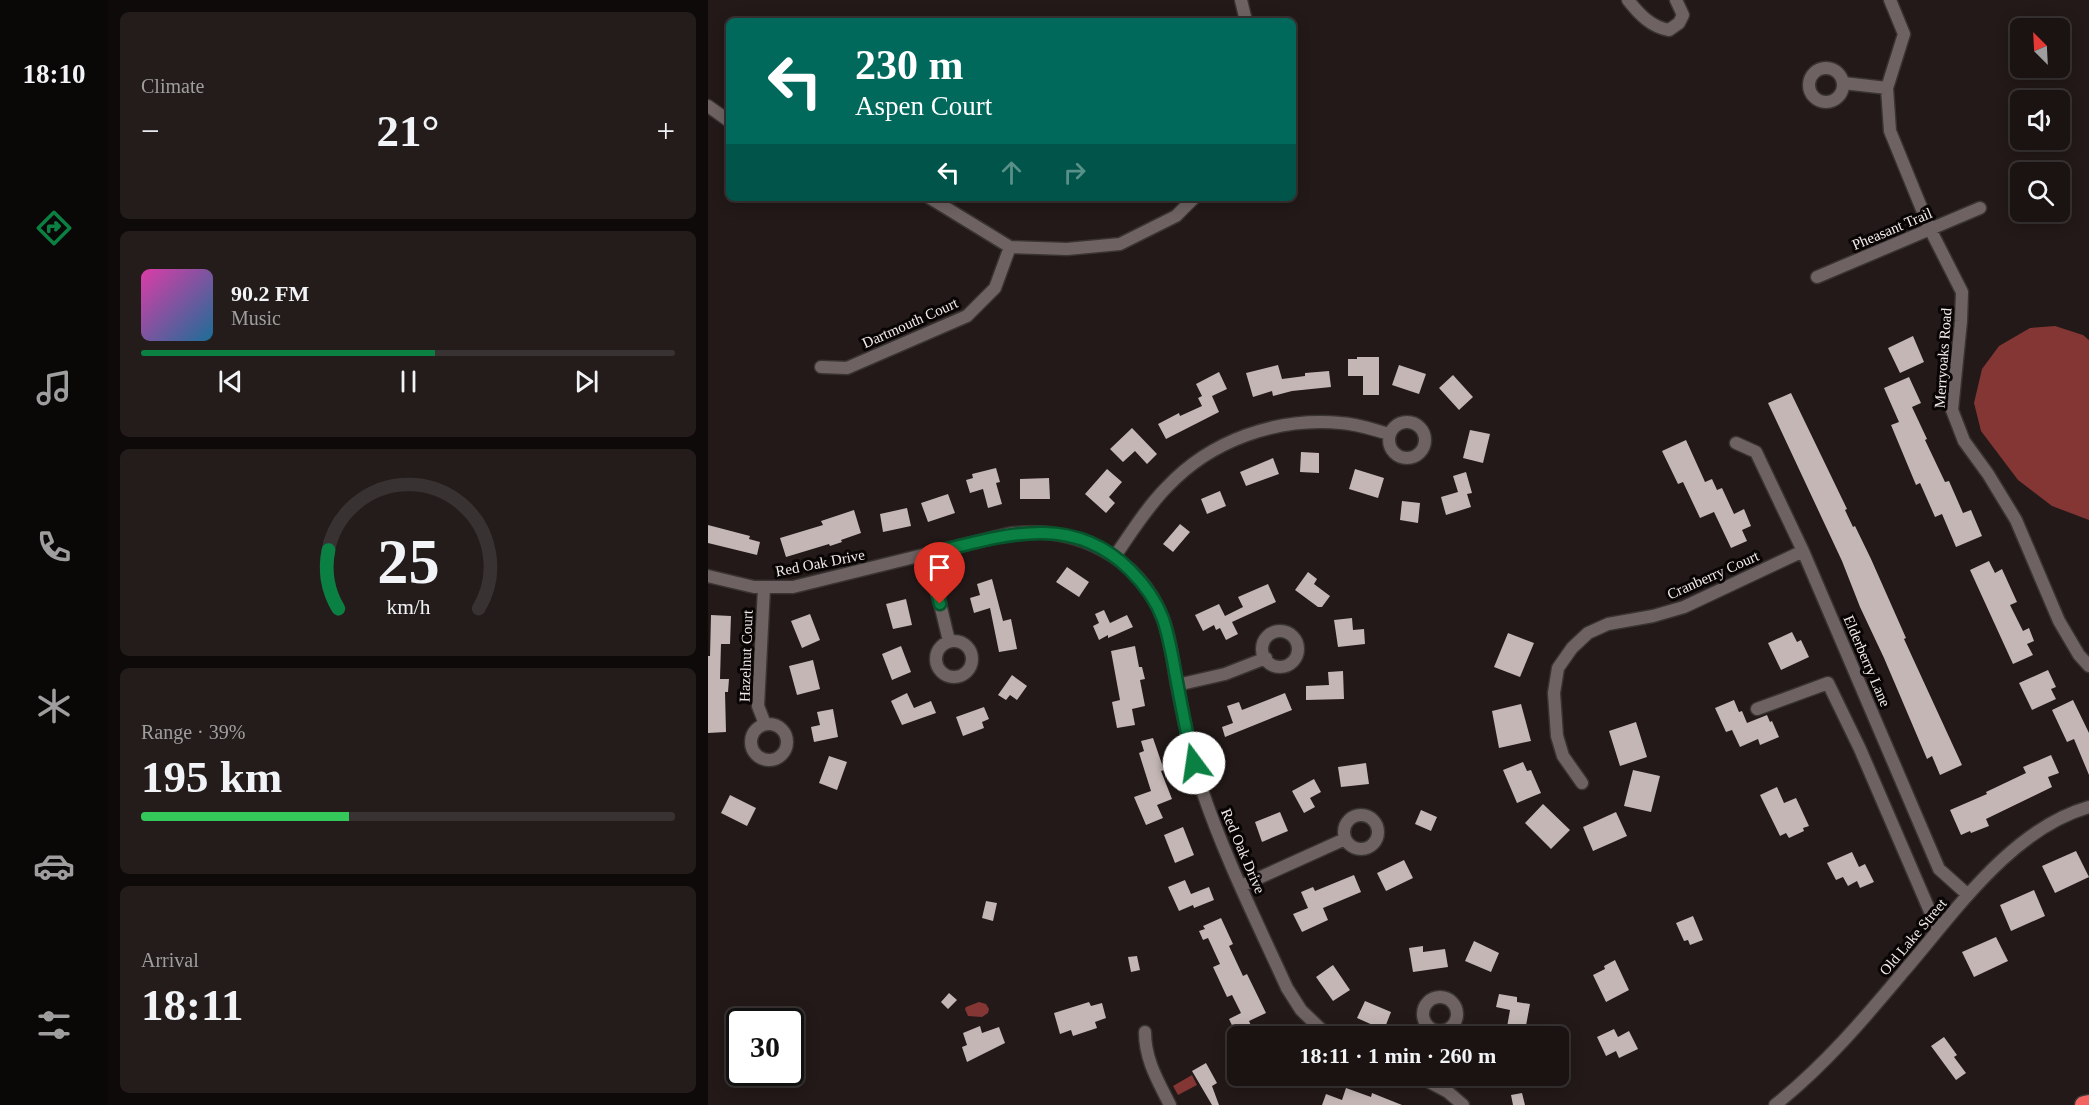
<!DOCTYPE html>
<html lang="en">
<head>
<meta charset="utf-8">
<style>
  body { margin:0; font-family:"Times New Roman",serif; background:#231c1b; color:#f1f3f6; height:100vh; display:flex; flex-direction:column; font-size:22px; white-space:nowrap }
  * { box-sizing:border-box; margin:0 }
  p { font-size:20px; color:#9f9e9f }
  .icon { flex:none; width:33px; height:33px; fill:none; stroke:currentColor; stroke-width:2; stroke-linecap:round; stroke-linejoin:round }
  .map { position:relative; flex:1; overflow:hidden }
  .side { display:flex; flex-direction:column; gap:12px; padding:12px; background:#0e0a0a; width:600px }
  .side>* { flex:none }
  .banner { position:absolute; left:18px; top:18px; width:570px; height:183px; border-radius:9px; box-shadow:0 3px 15px #0003,0 0 0 2px #383232; background:#00695c; color:#fff; overflow:hidden }
  .needle { width:39px; rotate:336deg }
  .tools { position:absolute; left:1302px; top:18px; display:grid; gap:12px }
  .tools a { display:grid; place-items:center; width:60px; height:60px; border-radius:9px; background:#1a1312; box-shadow:0 3px 15px #0003,0 0 0 2px #383232; font-size:30px }
  .speed { position:absolute; left:18px; top:1008px; display:flex; gap:12px; font-size:30px; font-weight:700; text-align:center }
  .speed>* { display:grid; place-content:center; width:78px; height:78px; border-radius:50%; background:#1a1312; box-shadow:0 3px 15px #0003,0 0 0 2px #383232; line-height:1 }
  .speed .limit { border:3px solid #111; border-radius:9px; background:#fff; color:#111 }
  .pin { position:absolute; display:grid; place-items:center; width:51px; height:51px; color:#fff; margin:-62px -26px; border-radius:50% 50% 50% 0; rotate:-45deg; box-shadow:0 0 6px #0007 }
  .pin .icon { rotate:45deg }
  .me { position:absolute; width:66px; margin:-33px; rotate:346deg; stroke-linejoin:round; filter:drop-shadow(0 0 4px #0008) }
  .turn { display:flex; align-items:center; gap:21px; height:126px; padding:0 30px; font-size:27px }
  .turn .icon { width:78px; height:78px; stroke-width:2.5 }
  .turn b { display:block; font-size:42px; line-height:51px }
  .lanes { display:flex; align-items:center; height:57px; padding:0 30px; background:#0003; justify-content:center; gap:30px; direction:ltr }
  .lanes .off { opacity:.35 }
  .big { font-size:45px; font-weight:700; line-height:1.1 }
  .side .tile { flex:1; display:flex; flex-direction:column; justify-content:center; gap:9px; min-width:0; padding:0 21px; border-radius:9px; background:#231c1b }
  .side .dial { align-items:center; gap:0 }
  .dial svg { height:156px; overflow:visible; fill:none; stroke:#383232; stroke-width:7; stroke-linecap:round; text-anchor:middle }
  .dial text { fill:#f1f3f6; stroke:none }
  .song { display:flex; align-items:center; gap:18px }
  .cover { width:72px; height:72px; border-radius:9px; background:linear-gradient(135deg,hsl(320 70% 55%),hsl(200 70% 35%)) }
  .played { height:6px; border-radius:3px; background:linear-gradient(90deg,#0b8043 55%,#383232 55%) }
  .keys { display:flex; justify-content:space-around; direction:ltr }
  .heat { display:flex; justify-content:space-between; align-items:center; font-size:33px; direction:ltr }
  .charge { height:9px; border-radius:4px; background:linear-gradient(90deg,#34c759 39%,#383232 0) }
  .trip { position:absolute; left:519px; top:1026px; width:342px; height:60px; border-radius:9px; background:#1a1312; box-shadow:0 3px 15px #0003,0 0 0 2px #383232; font-weight:700; line-height:60px; text-align:center }
  main { display:flex; flex:1; min-height:0 }
  .menu { display:flex; flex-direction:column; width:108px; justify-content:space-around; align-items:center; background:#0a0807; color:#9f9e9f }
  .menu .icon { width:42px; height:42px }
  .menu .on { color:#0b8043 }
  .menu b { font-size:27px; color:#f1f3f6 }
  .map>svg:first-child { display:block }
</style>
</head>
<body>
<main>
<nav class="menu">
<b>18:10</b>
<svg class="icon on" aria-label="directions" viewBox="0 0 24 24"><path d="M12 3l9 9-9 9-9-9zM9 14v-3h6M13 9l2 2-2 2"/></svg>
<svg class="icon" aria-label="music" viewBox="0 0 24 24"><path d="M9 18V5l10-2v13"/><circle cx="6" cy="18" r="3"/><circle cx="16" cy="16" r="3"/></svg>
<svg class="icon" aria-label="phone" viewBox="0 0 24 24"><path d="M5 4h4l2 5-3 2q2 4 5 5l2-3 5 2v4C11 20 4 13 5 4z"/></svg>
<svg class="icon" aria-label="climate" viewBox="0 0 24 24"><path d="M12 3v18M4 7l16 10M4 17L20 7"/></svg>
<svg class="icon" aria-label="car" viewBox="0 0 24 24"><path d="M5 17H2v-5l4-1 3-4h7l3 4 3 1v5h-3M9 17h6M6 11h13"/><circle cx="7" cy="17" r="2"/><circle cx="17" cy="17" r="2"/></svg>
<svg class="icon" aria-label="filters" viewBox="0 0 24 24"><path d="M4 7h16M4 17h16"/><circle cx="9" cy="7" r="2"/><circle cx="15" cy="17" r="2"/></svg>
</nav>
<section class="side">
<div class="tile"><p>Climate</p>
<div class="heat"><a>−</a><b class="big">21°</b><a>+</a></div>
</div>
<div class="tile">
<div class="song"><i class="cover"></i><div><b>90.2 FM</b><p>Music</p></div></div>
<div class="played"></div>
<div class="keys"><svg class="icon" aria-label="previous" viewBox="0 0 24 24"><path d="M18 5L8 12l10 7zM5 5v14"/></svg><svg class="icon" aria-label="pause" viewBox="0 0 24 24"><path d="M8 5v14M16 5v14"/></svg><svg class="icon" aria-label="next" viewBox="0 0 24 24"><path d="M6 5l10 7-10 7zM19 5v14"/></svg></div>
</div>
<div class="tile dial"><svg viewBox="0 0 100 80">
<path d="M14 69A42 42 0 1 1 86 69"/>
<path d="M14 69A42 42 0 0 1 9 39" stroke="#0b8043"/>
<text x="50" y="56" font-size="32" font-weight="700">25</text>
<text x="50" y="72" font-size="11">km/h</text>
</svg></div>
<div class="tile"><p>Range · 39%</p><b class="big">195 km</b><div class="charge"></div></div>
<div class="tile"><p>Arrival</p><b class="big">18:11</b></div>
</section>
<div class="map">
<svg width="1381" height="1105" viewBox="0 0 1381 1105">
  <rect width="100%" height="100%" fill="#221918"/>
  <path fill="#833634" d="M 1347,326 L 1375,335 L 1381,340 L 1381,520 L 1344,506 L 1310,480 L 1273,431 L 1266,403 L 1274,369 L 1291,346 L 1322,328 Z
    M 271,1002 L 278,1004 L 281,1009 L 280,1013 L 274,1017 L 260,1016 L 257,1009 L 258,1007 Z
    M 484,1075 L 489,1085 L 470,1095 L 465,1086 Z"/>
  <path fill="#c3b6b4" d="M 1205,336 L 1216,362 L 1192,373 L 1180,348 Z
    M 649,357 L 671,357 L 671,395 L 655,395 L 655,376 L 640,376 L 640,359 L 649,359 Z
    M 570,365 L 574,379 L 597,376 L 597,373 L 621,371 L 623,387 L 584,391 L 565,396 L 564,391 L 545,397 L 538,373 Z
    M 691,365 L 718,374 L 711,394 L 684,385 Z
    M 511,372 L 519,389 L 504,396 L 511,412 L 458,439 L 450,424 L 471,413 L 472,416 L 494,406 L 490,398 L 494,396 L 488,384 Z
    M 745,375 L 765,397 L 751,410 L 731,388 Z
    M 1201,377 L 1213,403 L 1204,407 L 1219,439 L 1217,440 L 1237,482 L 1241,481 L 1255,513 L 1263,510 L 1274,536 L 1248,547 L 1234,514 L 1227,517 L 1212,483 L 1208,485 L 1183,425 L 1191,422 L 1176,388 Z
    M 1083,393 L 1139,509 L 1137,510 L 1145,527 L 1147,526 L 1163,559 L 1198,638 L 1196,639 L 1254,765 L 1232,775 L 1224,756 L 1219,759 L 1176,658 L 1152,607 L 1134,561 L 1060,403 Z
    M 424,428 L 449,454 L 439,464 L 427,451 L 415,462 L 402,449 Z
    M 762,430 L 782,434 L 775,463 L 755,458 Z
    M 978,440 L 997,482 L 1004,479 L 1009,490 L 1014,488 L 1026,514 L 1036,509 L 1043,526 L 1034,530 L 1039,541 L 1023,548 L 1006,512 L 992,518 L 975,482 L 970,484 L 954,451 Z
    M 593,452 L 611,453 L 611,473 L 592,472 Z
    M 565,458 L 571,474 L 538,486 L 532,472 Z
    M 288,468 L 292,482 L 288,483 L 294,504 L 280,508 L 275,489 L 262,493 L 258,480 L 265,478 L 264,474 Z
    M 399,469 L 414,482 L 401,497 L 407,503 L 398,513 L 377,494 Z
    M 647,469 L 676,478 L 670,498 L 641,489 Z
    M 758,472 L 764,493 L 759,494 L 763,507 L 738,515 L 733,497 L 750,492 L 745,476 Z
    M 341,478 L 342,499 L 312,499 L 312,479 Z
    M 512,491 L 518,506 L 499,514 L 493,499 Z
    M 240,494 L 247,513 L 220,522 L 213,503 Z
    M 694,501 L 712,503 L 710,523 L 692,520 Z
    M 199,508 L 203,526 L 175,532 L 172,514 Z
    M 146,510 L 153,533 L 133,540 L 134,542 L 122,546 L 121,544 L 78,557 L 72,538 L 115,525 L 113,521 Z
    M 472,524 L 482,532 L 465,552 L 455,544 Z
    M 0,525 L 42,536 L 41,539 L 52,542 L 49,555 L 0,543 Z
    M 1281,561 L 1287,573 L 1294,569 L 1309,602 L 1302,605 L 1315,631 L 1321,628 L 1326,641 L 1319,644 L 1325,655 L 1305,664 L 1262,570 Z
    M 359,567 L 381,582 L 371,597 L 348,582 Z
    M 600,572 L 609,579 L 606,584 L 622,596 L 614,607 L 610,607 L 587,590 Z
    M 284,579 L 295,621 L 303,619 L 309,649 L 291,652 L 282,608 L 266,613 L 262,598 L 272,595 L 269,584 Z
    M 560,584 L 568,602 L 524,622 L 530,634 L 518,640 L 512,628 L 508,630 L 506,625 L 495,631 L 487,615 L 511,604 L 517,616 L 535,607 L 530,597 Z
    M 198,599 L 204,625 L 185,629 L 178,604 Z
    M 396,610 L 402,623 L 419,615 L 425,627 L 400,638 L 400,635 L 391,640 L 385,626 L 391,623 L 387,614 Z
    M 102,614 L 112,640 L 94,648 L 83,621 Z
    M 3,615 L 23,616 L 22,644 L 13,644 L 12,679 L 21,679 L 20,692 L 17,692 L 18,732 L 0,733 L 0,656 L 2,656 Z
    M 644,618 L 645,630 L 656,629 L 657,644 L 630,647 L 626,620 Z
    M 1084,632 L 1089,642 L 1093,640 L 1101,657 L 1073,670 L 1060,643 Z
    M 800,633 L 826,643 L 812,677 L 786,667 Z
    M 193,646 L 203,672 L 184,680 L 174,654 Z
    M 427,646 L 431,667 L 434,667 L 437,679 L 432,680 L 437,706 L 424,709 L 427,725 L 409,728 L 404,702 L 412,700 L 403,651 Z
    M 105,660 L 112,689 L 89,695 L 81,666 Z
    M 1340,670 L 1348,687 L 1343,689 L 1348,699 L 1324,710 L 1311,683 Z
    M 635,671 L 636,699 L 598,700 L 598,686 L 621,685 L 620,672 Z
    M 304,675 L 319,686 L 309,700 L 302,695 L 298,700 L 290,695 Z
    M 199,693 L 206,708 L 223,701 L 228,713 L 194,725 L 183,701 Z
    M 577,693 L 584,710 L 517,737 L 514,727 L 525,723 L 519,706 L 531,702 L 534,710 Z
    M 1026,700 L 1031,712 L 1034,711 L 1039,723 L 1059,715 L 1062,722 L 1064,721 L 1071,737 L 1052,745 L 1050,739 L 1032,747 L 1024,730 L 1018,732 L 1007,708 Z
    M 1365,700 L 1381,733 L 1381,775 L 1366,739 L 1359,742 L 1344,710 Z
    M 813,704 L 823,741 L 791,748 L 784,711 Z
    M 276,707 L 281,719 L 274,722 L 276,728 L 255,736 L 248,717 Z
    M 125,709 L 130,737 L 106,742 L 103,727 L 112,725 L 109,712 Z
    M 928,722 L 939,757 L 912,766 L 901,731 Z
    M 445,738 L 456,770 L 453,771 L 464,799 L 449,805 L 455,818 L 438,825 L 426,797 L 443,791 L 431,753 L 436,751 L 433,741 Z
    M 1343,755 L 1351,773 L 1340,777 L 1344,787 L 1278,819 L 1281,826 L 1263,833 L 1262,831 L 1253,835 L 1242,810 L 1279,794 L 1278,792 L 1318,773 L 1315,767 Z
    M 121,756 L 139,762 L 129,790 L 111,783 Z
    M 815,762 L 819,771 L 823,770 L 833,793 L 809,803 L 795,770 Z
    M 658,763 L 661,784 L 633,787 L 630,767 Z
    M 925,770 L 952,776 L 943,812 L 916,806 Z
    M 606,779 L 613,792 L 602,798 L 607,807 L 596,813 L 584,791 Z
    M 1069,787 L 1076,803 L 1088,798 L 1101,826 L 1095,828 L 1096,831 L 1081,838 L 1078,833 L 1072,836 L 1052,795 Z
    M 22,795 L 48,808 L 39,826 L 13,813 Z
    M 835,804 L 862,830 L 843,849 L 817,823 Z
    M 713,810 L 729,817 L 723,831 L 707,824 Z
    M 572,812 L 580,831 L 554,842 L 547,822 Z
    M 908,812 L 919,836 L 885,851 L 875,827 Z
    M 475,827 L 486,855 L 467,863 L 456,835 Z
    M 1368,851 L 1381,877 L 1347,893 L 1334,866 Z
    M 1144,852 L 1151,867 L 1157,864 L 1166,882 L 1152,888 L 1149,881 L 1140,886 L 1135,877 L 1128,880 L 1119,863 Z
    M 696,860 L 705,878 L 678,891 L 669,873 Z
    M 646,875 L 653,892 L 615,908 L 620,920 L 594,932 L 585,914 L 600,908 L 593,892 L 605,887 L 607,891 Z
    M 477,880 L 483,894 L 501,887 L 506,900 L 486,908 L 485,905 L 471,911 L 460,887 Z
    M 1326,890 L 1337,916 L 1303,931 L 1292,905 Z
    M 278,901 L 289,903 L 285,921 L 274,918 Z
    M 985,916 L 995,940 L 982,945 L 980,940 L 976,941 L 968,923 Z
    M 513,918 L 525,944 L 521,946 L 535,976 L 539,974 L 558,1013 L 541,1021 L 548,1036 L 529,1036 L 521,1019 L 533,1013 L 524,995 L 519,997 L 505,967 L 512,964 L 500,938 L 495,940 L 491,931 L 497,929 L 495,926 Z
    M 1288,937 L 1300,961 L 1266,977 L 1254,952 Z
    M 766,941 L 791,953 L 783,972 L 757,961 Z
    M 715,946 L 715,952 L 737,949 L 740,967 L 705,972 L 701,948 Z
    M 429,956 L 432,970 L 423,972 L 420,957 Z
    M 907,960 L 921,990 L 898,1002 L 885,975 L 897,969 L 896,966 Z
    M 625,965 L 642,990 L 625,1001 L 608,977 Z
    M 241,993 L 249,1000 L 240,1009 L 233,1002 Z
    M 791,994 L 809,997 L 809,1002 L 822,1004 L 817,1031 L 799,1027 L 802,1010 L 788,1007 Z
    M 657,1001 L 683,1012 L 676,1030 L 649,1018 Z
    M 381,1002 L 383,1006 L 394,1003 L 398,1018 L 387,1022 L 389,1028 L 365,1036 L 363,1030 L 352,1034 L 346,1013 Z
    M 272,1026 L 274,1033 L 291,1027 L 297,1043 L 259,1062 L 254,1047 L 259,1045 L 255,1033 Z
    M 906,1029 L 910,1037 L 921,1031 L 930,1049 L 911,1058 L 908,1051 L 898,1056 L 889,1037 Z
    M 1236,1037 L 1249,1055 L 1246,1057 L 1258,1073 L 1248,1080 L 1223,1046 Z
    M 498,1063 L 509,1083 L 504,1086 L 511,1105 L 504,1105 L 484,1071 Z
    M 638,1088 L 663,1097 L 664,1093 L 694,1105 L 614,1105 L 618,1094 L 634,1100 Z
    M 814,1093 L 817,1105 L 805,1105 L 803,1095 Z"/>
  <g fill="none" stroke-linecap="round" stroke-linejoin="round">
    <g stroke="#393332" stroke-width="15">
      <path id="minor" d="M 533,0 L 538,21
        M 920,0 C 931,14 943,27 961,30 L 971,23 L 975,15 L 968,0
        M 1182,0 L 1196,34 L 1179,88 L 1182,131 L 1222,229 L 1254,292 L 1253,321 L 1244,410 L 1256,441 L 1280,474 L 1308,520 L 1351,621 L 1371,655 L 1381,666
        M1101 85a17 17 0 1 1 34 0a17 17 0 1 1-34 0Z
        M 1135,83 L 1179,88
        M 0,106 L 21,121
        M 222,198 L 302,247 L 359,249 L 412,244 L 468,216 L 486,198
        M 1109,277 L 1272,208
        M 113,367 L 139,368 L 259,316 L 287,288 L 302,247
        M681 440a18 18 0 1 1 36 0a18 18 0 1 1-36 0Z
        M 1028,443 L 1048,452 L 1095,551 L 1231,869 L 1260,895
        M 220,554 L 241,641
        M 407,556 C 423,533 439,507 459,487 C 503,440 569,417 633,423 C 650,424 666,430 682,434
        M 0,576 L 46,587 L 85,587 L 300,534 C 365,525 431,555 455,619 C 463,640 465,663 469,685 C 476,719 482,754 493,787 C 516,856 549,922 579,988 L 593,1010 L 620,1036
        M 56,588 L 50,706 L 57,724
        M554 649a18 18 0 1 1 36 0a18 18 0 1 1-36 0Z
        M228 659a18 18 0 1 1 36 0a18 18 0 1 1-36 0Z
        M 469,685 L 517,674 L 558,658
        M 1049,709 L 1120,683 L 1152,749 L 1230,930
        M43 742a18 18 0 1 1 36 0a18 18 0 1 1-36 0Z
        M 874,783 L 855,756 L 849,736 L 846,693 L 850,668 L 864,648 L 880,633 L 900,624 L 945,616 L 976,607 L 1095,551
        M636 832a17 17 0 1 1 34 0a17 17 0 1 1-34 0Z
        M 533,886 L 637,839
        M715 1014a17 17 0 1 1 34 0a17 17 0 1 1-34 0Z
        M 437,1032 C 437,1060 450,1081 462,1105
        M 710,1076 L 740,1092 L 755,1105
        M 1067,1105 C 1116,1066 1156,1019 1196,971 C 1247,912 1303,829 1381,807"/>
    </g>
    <g stroke="#393332" stroke-width="21">
      <path id="highway" d="M 1376,1105 L 1381,1104"/>
    </g>
    <use href="#minor" stroke="#6e6362" stroke-width="12"/>
    <use href="#highway" stroke="#f16461" stroke-width="18"/>
  </g>
  <g fill="none" stroke-linecap="round" stroke-linejoin="round">
    <g stroke="#07532c" stroke-width="15">
      <path id="route" d="M 232,604 L 220,554 C 291,537 362,510 422,570 C 437,585 448,600 455,619 C 462,640 465,661 469,682 C 474,709 479,736 486,763"/>
    </g>
    <use href="#route" stroke="#0b8043" stroke-width="10"/>
  </g>
  <g text-anchor="middle" stroke-width="6" stroke-linejoin="round" paint-order="stroke">
    <g font-size="15" fill="#f3eceb" stroke="#090505">
      <text transform="translate(1184 229) rotate(-23)" y="5">Pheasant Trail</text>
      <text transform="translate(202 323) rotate(-24)" y="5">Dartmouth Court</text>
      <text transform="translate(1235 358) rotate(-86)" y="5">Merryoaks Road</text>
      <text transform="translate(112 563) rotate(-11)" y="5">Red Oak Drive</text>
      <text transform="translate(1005 575) rotate(-24)" y="5">Cranberry Court</text>
      <text transform="translate(38 656) rotate(-88)" y="5">Hazelnut Court</text>
      <text transform="translate(1159 661) rotate(67)" y="5">Elderberry Lane</text>
      <text transform="translate(535 851) rotate(67)" y="5">Red Oak Drive</text>
      <text transform="translate(1205 937) rotate(-50)" y="5">Old Lake Street</text>
    </g>
  </g>
</svg>
<div class="tools">
<a><svg class="needle" viewBox="-14 -14 28 28"><path d="M0-13l5 13h-10z" fill="#e53935"/><path d="M0 13l5-13h-10z" fill="#9f9e9f"/></svg></a>
<a><svg class="icon" aria-label="sound" viewBox="0 0 24 24"><path d="M4 9h4l5-4v14l-5-4H4zM17 9q2 3 0 6"/></svg></a>
<a><svg class="icon" aria-label="search" viewBox="0 0 24 24"><circle cx="10" cy="10" r="6"/><path d="M15 15l6 6"/></svg></a>
</div>
<div class="speed"><div class="limit">30</div></div>
<div class="pin" style="left:232px;top:604px;background:#d93025"><svg class="icon" aria-label="arrive" viewBox="0 0 24 24"><path d="M6 21V4h12l-3 4 3 4H6"/></svg></div>
<svg class="me" style="left:486px;top:763px" viewBox="-20 -20 40 40"><circle r="19" fill="#fff"/><path d="M0-13L10 11 0 6-10 11z" fill="#0b8043"/></svg>
<div class="trip">18:11 · 1 min · 260 m</div>
<div class="banner">
<div class="turn"><svg class="icon" aria-label="left" viewBox="0 0 24 24"><path d="M17 20v-9H6M10 6l-5 5 5 5"/></svg><div><b>230 m</b>Aspen Court</div></div>
<div class="lanes"><svg class="icon" aria-label="left" viewBox="0 0 24 24"><path d="M17 20v-9H6M10 6l-5 5 5 5"/></svg><svg class="icon off" aria-label="ahead" viewBox="0 0 24 24"><path d="M12 20V5M6 11l6-6 6 6"/></svg><svg class="icon off" aria-label="right" viewBox="0 0 24 24"><path d="M7 20v-9h11M14 6l5 5-5 5"/></svg></div>
</div>
</div>
</main>
</body>
</html>
